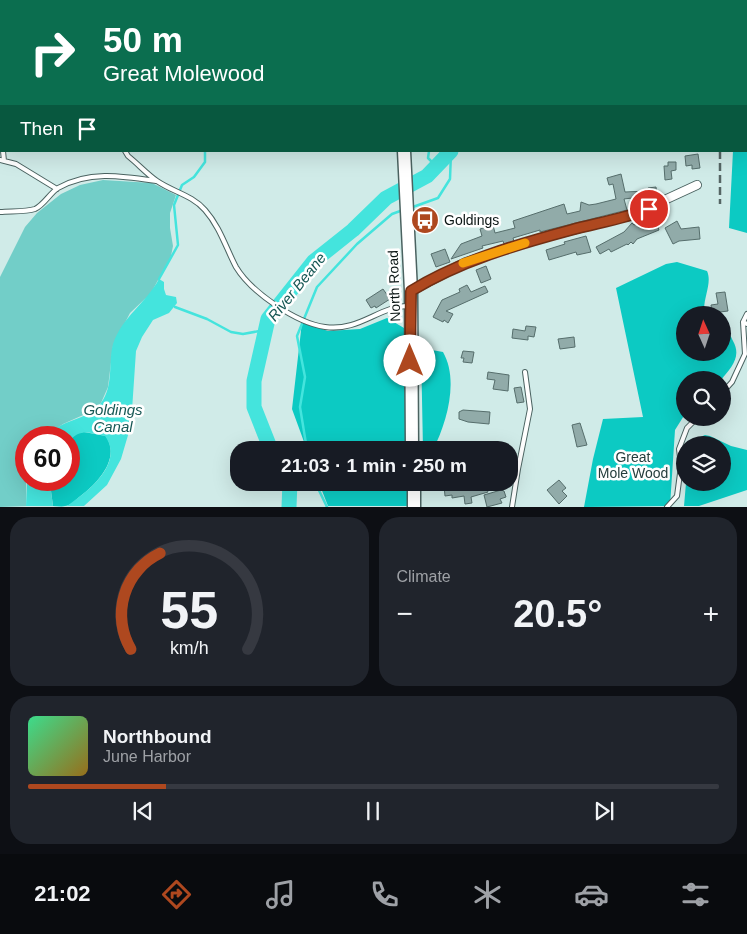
<!DOCTYPE html>
<html lang="en">
<head>
<meta charset="utf-8">
<style>
  body { margin:0; font-family:Helvetica,sans-serif; background:#20242c; color:#f1f3f6; height:100vh; display:flex; flex-direction:column; font-size:19px; white-space:nowrap }
  * { box-sizing:border-box; margin:0 }
  p { font-size:16px; color:#9ea1a6 }
  .icon { flex:none; width:28px; height:28px; fill:none; stroke:currentColor; stroke-width:2; stroke-linecap:round; stroke-linejoin:round }
  .map { position:relative; height:507px; overflow:hidden }
  .sheet { display:flex; flex-direction:column; gap:10px; padding:10px; background:#0d0f14; flex:1 }
  .sheet>* { flex:none }
  .banner { position:absolute; left:0px; top:0px; width:748px; height:152px; box-shadow:0 5px 20px #0002; background:#0b6e4f; color:#fff; overflow:hidden }
  .needle { width:32px; rotate:357deg }
  .tools { position:absolute; left:676px; top:306px; display:grid; gap:10px }
  .tools a { display:grid; place-items:center; width:55px; height:55px; border-radius:50%; background:#171b24; box-shadow:0 5px 20px #0002; font-size:25px }
  .speed { position:absolute; left:15px; top:426px; display:flex; gap:10px; font-size:25px; font-weight:700; text-align:center }
  .speed>* { display:grid; place-content:center; width:65px; height:65px; border-radius:50%; background:#171b24; box-shadow:0 5px 20px #0002; line-height:1 }
  .speed .limit { border:8px solid #d22; background:#fff; color:#111 }
  .pin { position:absolute; display:grid; place-items:center; width:42px; height:42px; color:#fff; margin:-21px; border:2px solid #fff; border-radius:50%; box-shadow:0 1px 5px #0007 }
  .me { position:absolute; width:55px; margin:-28px; rotate:0deg; stroke-linejoin:round; filter:drop-shadow(0 0 4px #0008) }
  .turn { display:flex; align-items:center; gap:18px; height:105px; padding:0 20px; font-size:22px }
  .turn .icon { width:65px; height:65px; stroke-width:2.5 }
  .turn b { display:block; font-size:35px; line-height:42px }
  .then { display:flex; align-items:center; height:48px; padding:0 20px; background:#0003; gap:10px; font-size:19px }
  .big { font-size:38px; font-weight:700; line-height:1.1 }
  .sheet .widget { flex:1; display:flex; flex-direction:column; justify-content:center; gap:8px; min-width:0; padding:0 18px; border-radius:20px; background:#20242c }
  .sheet .dial { align-items:center; gap:0 }
  .dial svg { height:130px; overflow:visible; fill:none; stroke:#363941; stroke-width:7; stroke-linecap:round; text-anchor:middle }
  .dial text { fill:#f1f3f6; stroke:none }
  .song { display:flex; align-items:center; gap:15px }
  .cover { width:60px; height:60px; border-radius:8px; background:linear-gradient(135deg,hsl(150 70% 55%),hsl(40 70% 35%)) }
  .played { height:5px; border-radius:2px; background:linear-gradient(90deg,#ae481f 20%,#363941 20%) }
  .keys { display:flex; justify-content:space-around; direction:ltr }
  .heat { display:flex; justify-content:space-between; align-items:center; font-size:28px; direction:ltr }
  .sheet .tiles { flex:1; display:grid; gap:10px; grid-template-columns:1fr 1fr }
  .widget:last-child { grid-column:span 2 }
  .trip { position:absolute; left:230px; top:441px; width:288px; height:50px; border-radius:20px; background:#171b24; box-shadow:0 5px 20px #0002; font-weight:700; line-height:50px; text-align:center }
  .tabs { display:flex; height:80px; justify-content:space-around; align-items:center; background:#090b0e; color:#9ea1a6 }
  .tabs .icon { width:35px; height:35px }
  .tabs .active { color:#ae481f }
  .tabs b { font-size:22px; color:#f1f3f6 }
  .map>svg:first-child { display:block }
</style>
</head>
<body>
<div class="map">
<svg width="747" height="507" viewBox="0 0 747 507">
  <rect width="100%" height="100%" fill="#d0ebe8"/>
  <path fill="#72cec8" d="M 103,180 L 152,183 L 176,195 L 170,213 L 170,228 L 173,246 L 171,256 L 151,293 L 130,313 L 113,346 L 108,387 L 101,403 L 90,412 L 63,424 L 50,433 L 47,437 L 26,438 L 26,506 L 0,507 L 0,277 L 25,227 L 37,213 L 61,194 L 80,185 Z"/>
  <path fill="#0ccac3" d="M 733,0 L 747,0 L 747,233 L 729,228 L 733,151 L 746,151 L 746,1 Z
    M 677,262 L 707,271 C 713,284 701,301 705,315 L 685,315 L 685,352 L 722,352 L 723,329 C 728,331 731,336 733,341 C 742,357 731,368 721,380 L 685,380 L 685,414 L 675,430 L 670,506 L 584,507 L 593,459 L 603,419 L 643,417 L 616,288 L 666,264 Z
    M 387,318 L 404,328 L 408,450 L 307,450 L 292,409 L 302,322 L 328,331 L 360,329 Z
    M 421,348 L 443,352 C 459,380 447,422 433,450 L 423,450 Z
    M 84,432 L 106,436 C 121,459 97,484 78,498 C 75,501 70,506 65,506 C 62,507 57,506 53,506 L 51,491 L 53,480 L 69,480 L 69,441 L 76,433 Z
    M 705,435 L 710,436 L 731,446 L 747,450 L 747,490 L 699,506 L 684,506 L 686,483 L 722,482 L 722,445 L 693,445 L 698,438 Z
    M 319,483 L 409,483 L 409,506 L 328,506 Z"/>
  <path fill="#44e4dd" d="M 159,279 L 164,282 L 164,289 L 166,295 L 176,297 L 177,303 L 169,313 L 153,320 L 142,337 L 136,351 L 131,425 L 121,459 L 107,485 L 84,506 L 67,506 C 87,492 125,464 105,436 C 89,433 81,428 69,441 L 69,438 L 47,437 C 59,419 88,421 101,403 C 114,386 108,363 113,344 C 122,317 146,303 159,279 Z
    M 27,480 L 53,480 L 51,491 L 53,506 L 26,506 Z"/>
  <g fill="none" stroke-linecap="round" stroke-linejoin="round">
    <path stroke="#44e4dd" stroke-width="2.5" d="M 296,0 L 297,1
      M 448,1 L 448,0
      M 429,151 L 428,158 L 436,166
      M 410,208 L 438,198 L 450,179 L 451,152
      M 159,279 L 178,245 L 174,205 L 182,185 L 194,177 L 205,162 L 205,151
      M 175,307 L 207,319 L 231,332 L 243,334 L 265,330
      M 307,450 L 300,407 L 305,377 L 297,336 L 317,287 L 357,244 L 392,214 L 403,210
      M 315,482 L 327,507"/>
    <path stroke="#44e4dd" stroke-width="15" d="M 553,1 L 554,0
      M 271,450 L 254,407 L 254,381 L 268,319 L 314,261 L 353,230 L 386,198 L 427,176 L 451,151
      M 289,507 L 290,482"/>
  </g>
  <path fill="#91aba9" stroke="#566e6c" d="M 698,154 L 700,168 L 692,169 L 692,165 L 686,166 L 685,156 Z
    M 668,162 L 676,162 L 676,170 L 671,171 L 672,179 L 665,180 L 664,166 L 668,166 Z
    M 621,174 L 625,192 L 648,191 L 648,188 L 656,187 L 657,195 L 624,199 L 627,210 L 540,232 L 540,230 L 513,238 L 514,241 L 504,244 L 503,241 L 482,246 L 483,248 L 451,259 L 461,244 L 482,236 L 480,229 L 493,225 L 495,233 L 515,228 L 513,221 L 564,204 L 567,214 L 580,211 L 581,202 L 589,205 L 596,204 L 616,199 L 613,184 L 609,185 L 607,178 Z
    M 654,217 L 659,230 L 637,239 L 633,244 L 631,242 L 628,245 L 627,244 L 611,252 L 609,249 L 600,254 L 596,247 L 624,232 L 632,223 L 634,225 Z
    M 677,221 L 681,229 L 699,227 L 700,239 L 679,241 L 673,244 L 665,228 Z
    M 586,236 L 591,252 L 577,255 L 576,252 L 549,260 L 546,250 L 565,244 L 564,242 Z
    M 445,249 L 450,262 L 436,267 L 431,254 Z
    M 486,266 L 491,279 L 481,283 L 476,270 Z
    M 467,285 L 471,292 L 485,286 L 488,292 L 446,311 L 453,314 L 448,323 L 444,320 L 443,322 L 433,317 L 442,300 L 460,292 L 459,289 Z
    M 383,289 L 390,299 L 376,308 L 375,306 L 371,308 L 366,300 Z
    M 725,292 L 728,311 L 712,313 L 711,305 L 718,304 L 716,293 Z
    M 526,326 L 536,327 L 534,337 L 528,336 L 528,340 L 512,338 L 513,329 L 525,331 Z
    M 574,337 L 575,347 L 560,349 L 558,339 Z
    M 463,351 L 474,352 L 472,363 L 463,362 L 464,358 L 461,358 Z
    M 488,372 L 509,375 L 508,391 L 493,389 L 495,380 L 487,379 Z
    M 521,387 L 524,402 L 517,403 L 514,388 Z
    M 463,410 L 490,412 L 489,424 L 468,422 L 459,419 L 459,412 Z
    M 580,423 L 587,445 L 577,447 L 572,425 Z
    M 559,480 L 566,488 L 562,491 L 567,496 L 559,504 L 547,490 Z
    M 454,482 L 475,482 L 476,488 L 485,485 L 488,492 L 471,497 L 472,503 L 465,504 L 464,496 L 452,498 L 452,495 L 445,496 L 444,486 L 454,485 Z
    M 501,490 L 504,491 L 506,497 L 500,499 L 502,503 L 487,507 L 484,495 Z"/>
  <g fill="none" stroke-linecap="round" stroke-linejoin="round">
    <g stroke="#4b6361" stroke-width="6">
      <path id="service" d="M 76,0 L 76,1
        M 0,134 L 1,142
        M 3,151 L 4,161
        M 125,151 L 128,156 C 138,164 147,174 157,181 C 173,192 192,195 205,210 C 220,227 226,248 236,267 C 251,292 296,323 325,327 C 359,332 379,306 408,306
        M 0,160 L 16,164 L 57,189
        M 0,212 C 10,211 26,212 35,209 C 44,205 50,193 58,188 C 89,170 123,176 156,181
        M 747,314 L 743,322 L 747,324
        M 722,393 L 732,382 L 745,354 L 743,322
        M 512,507 L 518,469 L 530,409 L 525,372
        M 667,507 L 677,496 L 681,466 L 679,449 L 687,428 L 697,418"/>
    </g>
    <g stroke="#4b6361" stroke-width="10">
      <path id="minor" d="M 411,291 L 466,262 L 538,239 L 632,215 L 697,185"/>
    </g>
    <g stroke="#4b6361" stroke-width="15">
      <path id="primary" d="M 390,0 L 390,1
        M 404,151 L 411,291 L 412,450
        M 414,482 L 414,507"/>
    </g>
    <use href="#service" stroke="#fff" stroke-width="4"/>
    <use href="#minor" stroke="#fff" stroke-width="8"/>
    <use href="#primary" stroke="#fff" stroke-width="12"/>
    <path stroke="#556564" stroke-width="2.5" stroke-dasharray="8 4" stroke-linecap="butt" d="M 714,0 L 714,1
      M 720,151 L 720,204"/>
  </g>
  <g fill="none" stroke-linecap="round" stroke-linejoin="round">
    <g stroke="#712f14" stroke-width="12">
      <path id="route" d="M 410,361 L 411,291 C 460,261 515,245 571,230 C 597,223 623,219 649,209"/>
    </g>
    <use href="#route" stroke="#ae481f" stroke-width="9"/>
    <path stroke="#f59e0b" stroke-width="9" d="M 463,263 L 525,243"/>
  </g>
  <defs>
    <g id="bus-disc" transform="scale(1.4375)"><circle r="9.5" fill="#ae481f" stroke="#fff"/><path d="M-5-6H5V4H4V6H2V4H-2V6H-4V4H-5ZM-3.5-4V0h7V-4ZM-3.5 1.2v1.5H-2V1.2ZM2 1.2v1.5H3.5V1.2Z" fill="#fff"/></g>
  </defs>
  <g fill-rule="evenodd">
    <use href="#bus-disc" x="425" y="220"/>
  </g>
  <g text-anchor="middle" stroke-width="5" stroke-linejoin="round" paint-order="stroke">
    <g font-size="14" fill="#0c1615" stroke="#fff" text-anchor="start">
      <text x="444" y="225">Goldings</text>
    </g>
    <g font-size="14" fill="#0c1615" stroke="#fff">
      <text transform="translate(394 286) rotate(-92)" y="5">North Road</text>
    </g>
    <g font-size="14" fill="#253e3d" stroke="#fff">
      <text x="633" y="462">Great<tspan x="633" dy="16">Mole Wood</tspan></text>
    </g>
    <g font-size="15" font-style="italic" fill="#175855" stroke="#fff">
      <text transform="translate(297 287) rotate(-51)" y="5">River Beane</text>
      <text x="113" y="415">Goldings<tspan x="113" dy="17">Canal</tspan></text>
    </g>
  </g>
</svg>
<div class="tools">
<a><svg class="needle" viewBox="-14 -14 28 28"><path d="M0-13l5 13h-10z" fill="#e53935"/><path d="M0 13l5-13h-10z" fill="#9ea1a6"/></svg></a>
<a><svg class="icon" aria-label="search" viewBox="0 0 24 24"><circle cx="10" cy="10" r="6"/><path d="M15 15l6 6"/></svg></a>
<a><svg class="icon" aria-label="layers" viewBox="0 0 24 24"><path d="M12 4l9 5-9 5-9-5zM3 14l9 5 9-5"/></svg></a>
</div>
<div class="speed"><div class="limit">60</div></div>
<div class="pin" style="left:649px;top:209px;background:#d93025"><svg class="icon" aria-label="arrive" viewBox="0 0 24 24"><path d="M6 21V4h12l-3 4 3 4H6"/></svg></div>
<svg class="me" style="left:410px;top:361px" viewBox="-20 -20 40 40"><circle r="19" fill="#fff"/><path d="M0-13L10 11 0 6-10 11z" fill="#ae481f"/></svg>
<div class="trip">21:03 · 1 min · 250 m</div>
<div class="banner">
<div class="turn"><svg class="icon" aria-label="right" viewBox="0 0 24 24"><path d="M7 20v-9h11M14 6l5 5-5 5"/></svg><div><b>50 m</b>Great Molewood</div></div>
<div class="then">Then<svg class="icon" aria-label="arrive" viewBox="0 0 24 24"><path d="M6 21V4h12l-3 4 3 4H6"/></svg></div>
</div>
</div>
<section class="sheet">
<div class="tiles">
<div class="widget dial"><svg viewBox="0 0 100 80">
<path d="M14 69A42 42 0 1 1 86 69"/>
<path d="M14 69A42 42 0 0 1 32 10" stroke="#ae481f"/>
<text x="50" y="56" font-size="32" font-weight="700">55</text>
<text x="50" y="72" font-size="11">km/h</text>
</svg></div>
<div class="widget"><p>Climate</p>
<div class="heat"><a>−</a><b class="big">20.5°</b><a>+</a></div>
</div>
<div class="widget">
<div class="song"><i class="cover"></i><div><b>Northbound</b><p>June Harbor</p></div></div>
<div class="played"></div>
<div class="keys"><svg class="icon" aria-label="previous" viewBox="0 0 24 24"><path d="M18 5L8 12l10 7zM5 5v14"/></svg><svg class="icon" aria-label="pause" viewBox="0 0 24 24"><path d="M8 5v14M16 5v14"/></svg><svg class="icon" aria-label="next" viewBox="0 0 24 24"><path d="M6 5l10 7-10 7zM19 5v14"/></svg></div>
</div>
</div>
</section>
<nav class="tabs">
<b>21:02</b>
<svg class="icon active" aria-label="directions" viewBox="0 0 24 24"><path d="M12 3l9 9-9 9-9-9zM9 14v-3h6M13 9l2 2-2 2"/></svg>
<svg class="icon" aria-label="music" viewBox="0 0 24 24"><path d="M9 18V5l10-2v13"/><circle cx="6" cy="18" r="3"/><circle cx="16" cy="16" r="3"/></svg>
<svg class="icon" aria-label="phone" viewBox="0 0 24 24"><path d="M5 4h4l2 5-3 2q2 4 5 5l2-3 5 2v4C11 20 4 13 5 4z"/></svg>
<svg class="icon" aria-label="climate" viewBox="0 0 24 24"><path d="M12 3v18M4 7l16 10M4 17L20 7"/></svg>
<svg class="icon" aria-label="car" viewBox="0 0 24 24"><path d="M5 17H2v-5l4-1 3-4h7l3 4 3 1v5h-3M9 17h6M6 11h13"/><circle cx="7" cy="17" r="2"/><circle cx="17" cy="17" r="2"/></svg>
<svg class="icon" aria-label="filters" viewBox="0 0 24 24"><path d="M4 7h16M4 17h16"/><circle cx="9" cy="7" r="2"/><circle cx="15" cy="17" r="2"/></svg>
</nav>
</body>
</html>
